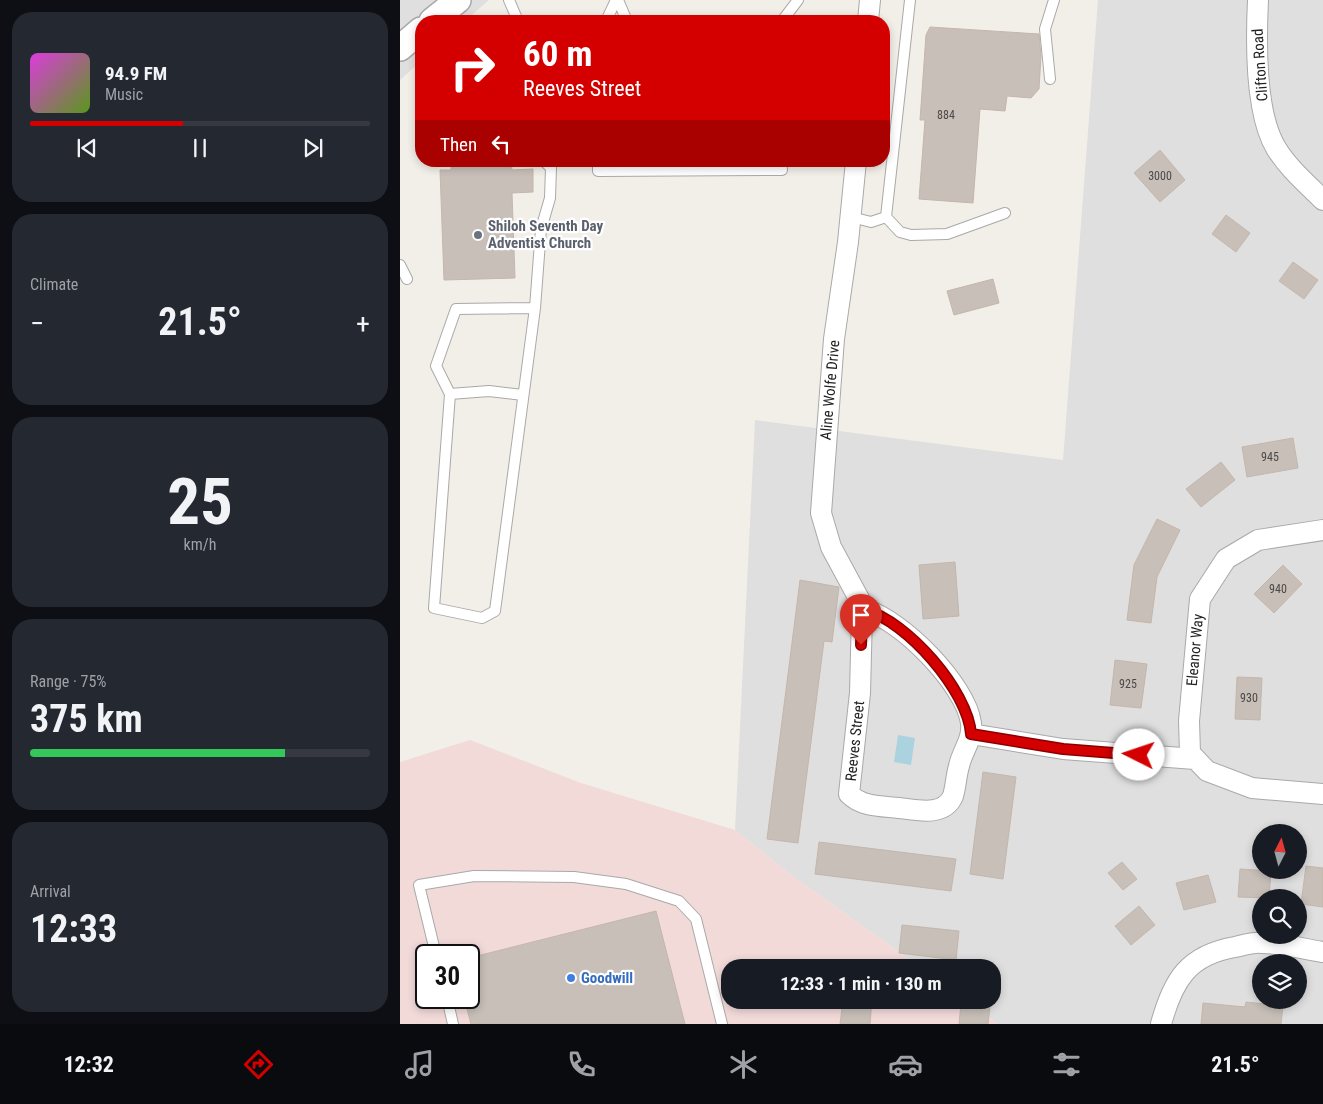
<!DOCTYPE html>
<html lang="en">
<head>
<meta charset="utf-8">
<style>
  body { margin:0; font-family:"Roboto Condensed",sans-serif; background:#242831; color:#f1f3f6; height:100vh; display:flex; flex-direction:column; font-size:19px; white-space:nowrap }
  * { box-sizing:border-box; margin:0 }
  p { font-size:16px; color:#9ea1a6 }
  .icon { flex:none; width:28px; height:28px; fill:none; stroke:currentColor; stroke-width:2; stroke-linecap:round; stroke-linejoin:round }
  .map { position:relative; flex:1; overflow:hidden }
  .panel { display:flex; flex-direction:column; gap:12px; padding:12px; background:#0d0f14; width:400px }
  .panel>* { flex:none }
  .hud { position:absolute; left:15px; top:15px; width:475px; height:152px; border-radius:20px; box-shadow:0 2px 8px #0003; background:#d40000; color:#fff; overflow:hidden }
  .needle { width:32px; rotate:6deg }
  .tools { position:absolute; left:852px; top:824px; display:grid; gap:10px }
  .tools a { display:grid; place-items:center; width:55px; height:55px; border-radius:50%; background:#171b24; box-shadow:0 2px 8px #0003; font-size:25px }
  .speed { position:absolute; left:15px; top:944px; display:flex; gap:10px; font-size:25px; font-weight:700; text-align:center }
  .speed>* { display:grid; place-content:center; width:65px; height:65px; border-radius:50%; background:#171b24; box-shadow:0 2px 8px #0003; line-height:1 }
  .speed .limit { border:2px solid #111; border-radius:8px; background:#fff; color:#111 }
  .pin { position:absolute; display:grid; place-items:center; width:42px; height:42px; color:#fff; margin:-51px -21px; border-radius:50% 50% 50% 0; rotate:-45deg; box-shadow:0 0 5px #0007 }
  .pin .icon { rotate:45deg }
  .me { position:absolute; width:55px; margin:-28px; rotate:274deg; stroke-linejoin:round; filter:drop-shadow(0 0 4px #0008) }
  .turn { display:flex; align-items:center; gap:18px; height:105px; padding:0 25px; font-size:22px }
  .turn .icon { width:65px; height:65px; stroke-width:2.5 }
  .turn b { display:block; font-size:35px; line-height:42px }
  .then { display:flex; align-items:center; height:48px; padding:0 25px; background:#0003; gap:10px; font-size:19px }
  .big { font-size:38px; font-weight:700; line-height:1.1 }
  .panel .widget { flex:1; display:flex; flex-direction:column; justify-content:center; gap:8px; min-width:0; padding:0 18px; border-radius:20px; background:#242831 }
  .panel .dial { align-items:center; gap:0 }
  .dial b { font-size:65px; line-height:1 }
  .song { display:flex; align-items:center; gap:15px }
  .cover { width:60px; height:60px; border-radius:8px; background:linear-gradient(135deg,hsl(300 70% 55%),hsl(90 70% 35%)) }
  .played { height:5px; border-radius:2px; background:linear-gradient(90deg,#d40000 45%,#363941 45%) }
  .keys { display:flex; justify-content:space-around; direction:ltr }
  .heat { display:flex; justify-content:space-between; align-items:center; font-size:28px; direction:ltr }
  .charge { height:8px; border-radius:4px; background:linear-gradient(90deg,#34c759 75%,#363941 0) }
  .trip { position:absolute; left:321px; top:959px; width:280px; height:50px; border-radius:20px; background:#171b24; box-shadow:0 2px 8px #0003; font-weight:700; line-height:50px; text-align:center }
  .tabs { display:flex; height:80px; justify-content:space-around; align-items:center; background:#090b0e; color:#9ea1a6 }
  .tabs .icon { width:35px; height:35px }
  .tabs .on { color:#d40000 }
  .tabs b { font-size:22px; color:#f1f3f6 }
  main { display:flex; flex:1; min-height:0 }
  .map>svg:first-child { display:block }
</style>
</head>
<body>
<main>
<section class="panel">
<div class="widget">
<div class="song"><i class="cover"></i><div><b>94.9 FM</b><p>Music</p></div></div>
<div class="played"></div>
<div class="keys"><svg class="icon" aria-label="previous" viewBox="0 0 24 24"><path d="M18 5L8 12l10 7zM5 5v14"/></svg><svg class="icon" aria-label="pause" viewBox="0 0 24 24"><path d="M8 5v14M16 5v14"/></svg><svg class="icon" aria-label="next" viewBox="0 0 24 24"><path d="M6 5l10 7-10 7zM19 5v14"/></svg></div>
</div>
<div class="widget"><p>Climate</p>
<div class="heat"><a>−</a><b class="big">21.5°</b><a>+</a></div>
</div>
<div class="widget dial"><b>25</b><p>km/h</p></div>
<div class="widget"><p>Range · 75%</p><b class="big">375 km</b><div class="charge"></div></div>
<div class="widget"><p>Arrival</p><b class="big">12:33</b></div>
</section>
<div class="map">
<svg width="923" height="1024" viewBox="0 0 923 1024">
  <rect width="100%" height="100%" fill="#f2efe9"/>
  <path fill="#e0dfdf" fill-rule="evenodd" d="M 0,0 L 89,0 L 65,21 L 21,21 L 21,61 L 0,80 Z
    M 698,0 L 923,0 L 923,1024 L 598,1024 L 565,1000 L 592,1000 L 592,968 L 520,967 L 391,875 L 335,830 L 355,420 L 663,460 ZM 861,832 L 899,832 L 899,870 L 861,870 ZM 861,898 L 899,898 L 899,935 L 861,935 ZM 861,962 L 899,962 L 899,1000 L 861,1000 Z"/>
  <path fill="#f2dad9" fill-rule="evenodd" d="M 70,740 L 181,783 L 335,830 L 391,875 L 520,967 L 330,968 L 330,1000 L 565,1000 L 598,1024 L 0,1024 L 0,762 ZM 26,955 L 69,955 L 69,998 L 26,998 Z"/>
  <path fill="#aad3df" d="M 498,735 L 515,738 L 511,765 L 494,762 Z"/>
  <path fill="#c7bfb8" stroke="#c4b6ab" d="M 530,27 L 639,34 L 641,56 L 639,89 L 631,98 L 607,96 L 605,111 L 580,109 L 573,203 L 519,199 L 525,120 L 520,120 L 526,35 Z
    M 760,150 L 785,180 L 760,202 L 734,173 Z
    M 51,161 L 111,161 L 112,170 L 133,169 L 133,192 L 112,193 L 115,278 L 44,280 L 40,170 L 51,170 Z
    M 826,215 L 850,233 L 836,252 L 812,234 Z
    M 893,262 L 918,280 L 904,299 L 879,281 Z
    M 593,279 L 599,303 L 554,315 L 547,291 Z
    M 893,438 L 898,468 L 847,477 L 842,447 Z
    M 821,462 L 835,480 L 801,507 L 786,489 Z
    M 757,519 L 780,530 L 757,577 L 751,623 L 727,620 L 734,565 Z
    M 555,562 L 559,616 L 523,619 L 519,565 Z
    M 883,565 L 902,584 L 874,613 L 854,594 Z
    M 400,580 L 439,587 L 432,642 L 424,641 L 398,843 L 367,839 Z
    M 715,660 L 747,664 L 741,708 L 710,705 Z
    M 837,677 L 862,678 L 860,720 L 835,719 Z
    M 583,772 L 616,777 L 603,879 L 570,874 Z
    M 419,842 L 556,859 L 551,891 L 415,874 Z
    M 722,862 L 737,879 L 723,890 L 708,873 Z
    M 906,866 L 923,868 L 923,907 L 901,904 Z
    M 840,869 L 871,871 L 869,898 L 838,897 Z
    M 808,875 L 816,902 L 784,910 L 776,883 Z
    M 739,906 L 755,925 L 731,945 L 715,926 Z
    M 256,911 L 285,1024 L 71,1024 L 64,998 L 69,998 L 69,958 Z
    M 502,925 L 559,931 L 556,960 L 499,953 Z
    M 443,1000 L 472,1000 L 470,1024 L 440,1024 Z
    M 846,1002 L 883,1006 L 881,1024 L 801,1024 L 803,1003 L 845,1007 Z
    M 561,1004 L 590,1007 L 588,1024 L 559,1024 Z"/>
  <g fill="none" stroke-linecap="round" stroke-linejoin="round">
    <g stroke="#a9a9a9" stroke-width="12">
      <path id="service" d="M 109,0 L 118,21
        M 218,0 L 227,21
        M 510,0 L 486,217 L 500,232 L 511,235 L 547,234 L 605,213
        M 206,21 L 216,0
        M 382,21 L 398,0
        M 650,79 L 645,29 L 654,0
        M 198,161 L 198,171 L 382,170 L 381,161
        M 451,217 L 471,222 L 486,217
        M 0,265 L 7,279
        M 50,394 L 36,366 L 56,309 L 135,308 L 141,229 L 150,198 L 151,168 L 144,161
        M 123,395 L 89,391 L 50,394 L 34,608 L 82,618 L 95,611 L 135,308
        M 36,955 L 19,885 L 74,876 L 174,877 L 226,884 L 279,901 L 296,919 L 322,1024
        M 47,998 L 53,1024"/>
    </g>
    <g stroke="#a9a9a9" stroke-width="22">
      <path id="minor" d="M 858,0 C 856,41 855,113 876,148 C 888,168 907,184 923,200
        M 468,21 L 470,0
        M 456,161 L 448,242 L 434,339 L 421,513 L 431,547 L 465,610
        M 923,530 L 858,540 L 826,559 L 800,599 L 789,721 L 790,753 L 807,771 L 852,788 L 923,794
        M 465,610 C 501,619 566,685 571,723 C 573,740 562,751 559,766 C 556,776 556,786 553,796 C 544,817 517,810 499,808 C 481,806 462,807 449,794 L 460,693 L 462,613 Z
        M 571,734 L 663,749 L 795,759
        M 761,1024 C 773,980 788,955 835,947 C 844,945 853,942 862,943 C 882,943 903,949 923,952"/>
    </g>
    <g stroke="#a9a9a9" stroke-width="28">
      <path id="tertiary" d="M 32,21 L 58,0
        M 0,48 L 21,30"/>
    </g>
    <use href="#service" stroke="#fff" stroke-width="10"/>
    <use href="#minor" stroke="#fff" stroke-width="20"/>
    <use href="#tertiary" stroke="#fff" stroke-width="25"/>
  </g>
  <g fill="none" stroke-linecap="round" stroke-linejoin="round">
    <g stroke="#8a0000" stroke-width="12">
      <path id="route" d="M 461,645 L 462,613 L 465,610 C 507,621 568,691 571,734 L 663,749 L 739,755"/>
    </g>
    <use href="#route" stroke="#d40000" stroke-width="9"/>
  </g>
  <circle fill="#6b7280" stroke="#fff" stroke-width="2" cx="78" cy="235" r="5"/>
  <circle fill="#3f7fe0" stroke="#fff" stroke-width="2" cx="171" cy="978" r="5"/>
  <g text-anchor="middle" stroke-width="4.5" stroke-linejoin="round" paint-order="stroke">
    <g font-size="12" fill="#4b4948">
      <text x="546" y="119">884</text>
      <text x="760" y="180">3000</text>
      <text x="870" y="461">945</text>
      <text x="878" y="593">940</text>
      <text x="728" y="688">925</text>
      <text x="849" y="702">930</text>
    </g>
    <g font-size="15" fill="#222" stroke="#fff">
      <text transform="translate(860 65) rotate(-94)" y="5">Clifton Road</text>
      <text transform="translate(430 390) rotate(-85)" y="5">Aline Wolfe Drive</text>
      <text transform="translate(795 650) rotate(-85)" y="5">Eleanor Way</text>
      <text transform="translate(455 741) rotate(-84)" y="5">Reeves Street</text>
    </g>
    <g font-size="15" font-weight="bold" fill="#5b616d" stroke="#fff" text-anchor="start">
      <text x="88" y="231">Shiloh Seventh Day<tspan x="88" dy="17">Adventist Church</tspan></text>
    </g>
    <g font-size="15" font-weight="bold" fill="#366cbe" stroke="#fff" text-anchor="start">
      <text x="181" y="983">Goodwill</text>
    </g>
  </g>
</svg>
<div class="tools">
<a><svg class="needle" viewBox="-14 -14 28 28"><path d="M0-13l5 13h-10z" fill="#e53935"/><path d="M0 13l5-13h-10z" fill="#9ea1a6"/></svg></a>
<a><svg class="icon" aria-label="search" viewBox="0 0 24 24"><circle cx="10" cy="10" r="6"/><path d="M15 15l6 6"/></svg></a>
<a><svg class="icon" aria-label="layers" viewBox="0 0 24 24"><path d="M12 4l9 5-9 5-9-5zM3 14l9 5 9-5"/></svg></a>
</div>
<div class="speed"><div class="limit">30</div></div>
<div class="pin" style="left:461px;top:645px;background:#d93025"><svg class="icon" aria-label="arrive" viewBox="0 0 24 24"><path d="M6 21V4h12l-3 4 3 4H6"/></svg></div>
<svg class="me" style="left:739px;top:755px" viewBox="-20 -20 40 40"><circle r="19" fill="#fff"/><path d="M0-13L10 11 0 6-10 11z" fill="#d40000"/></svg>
<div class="trip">12:33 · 1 min · 130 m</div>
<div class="hud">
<div class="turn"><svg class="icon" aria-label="right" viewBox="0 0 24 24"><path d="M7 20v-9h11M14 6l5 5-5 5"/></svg><div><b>60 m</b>Reeves Street</div></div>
<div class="then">Then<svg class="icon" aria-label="left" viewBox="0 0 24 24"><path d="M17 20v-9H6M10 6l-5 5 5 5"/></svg></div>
</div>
</div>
</main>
<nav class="tabs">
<b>12:32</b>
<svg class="icon on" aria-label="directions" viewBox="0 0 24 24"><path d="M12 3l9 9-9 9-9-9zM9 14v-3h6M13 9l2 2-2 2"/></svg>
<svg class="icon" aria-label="music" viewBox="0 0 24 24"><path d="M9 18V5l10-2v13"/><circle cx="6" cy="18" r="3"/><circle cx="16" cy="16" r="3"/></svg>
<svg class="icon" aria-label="phone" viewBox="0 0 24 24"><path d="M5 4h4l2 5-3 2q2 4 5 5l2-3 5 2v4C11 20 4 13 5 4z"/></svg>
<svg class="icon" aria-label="climate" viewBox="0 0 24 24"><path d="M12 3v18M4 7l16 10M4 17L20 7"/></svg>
<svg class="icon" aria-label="car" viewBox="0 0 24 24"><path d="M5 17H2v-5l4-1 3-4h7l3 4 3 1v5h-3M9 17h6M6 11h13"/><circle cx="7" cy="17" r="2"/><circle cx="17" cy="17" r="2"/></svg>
<svg class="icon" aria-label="filters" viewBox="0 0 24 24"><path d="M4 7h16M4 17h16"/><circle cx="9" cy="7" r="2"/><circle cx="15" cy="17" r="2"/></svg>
<b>21.5°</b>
</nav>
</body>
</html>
